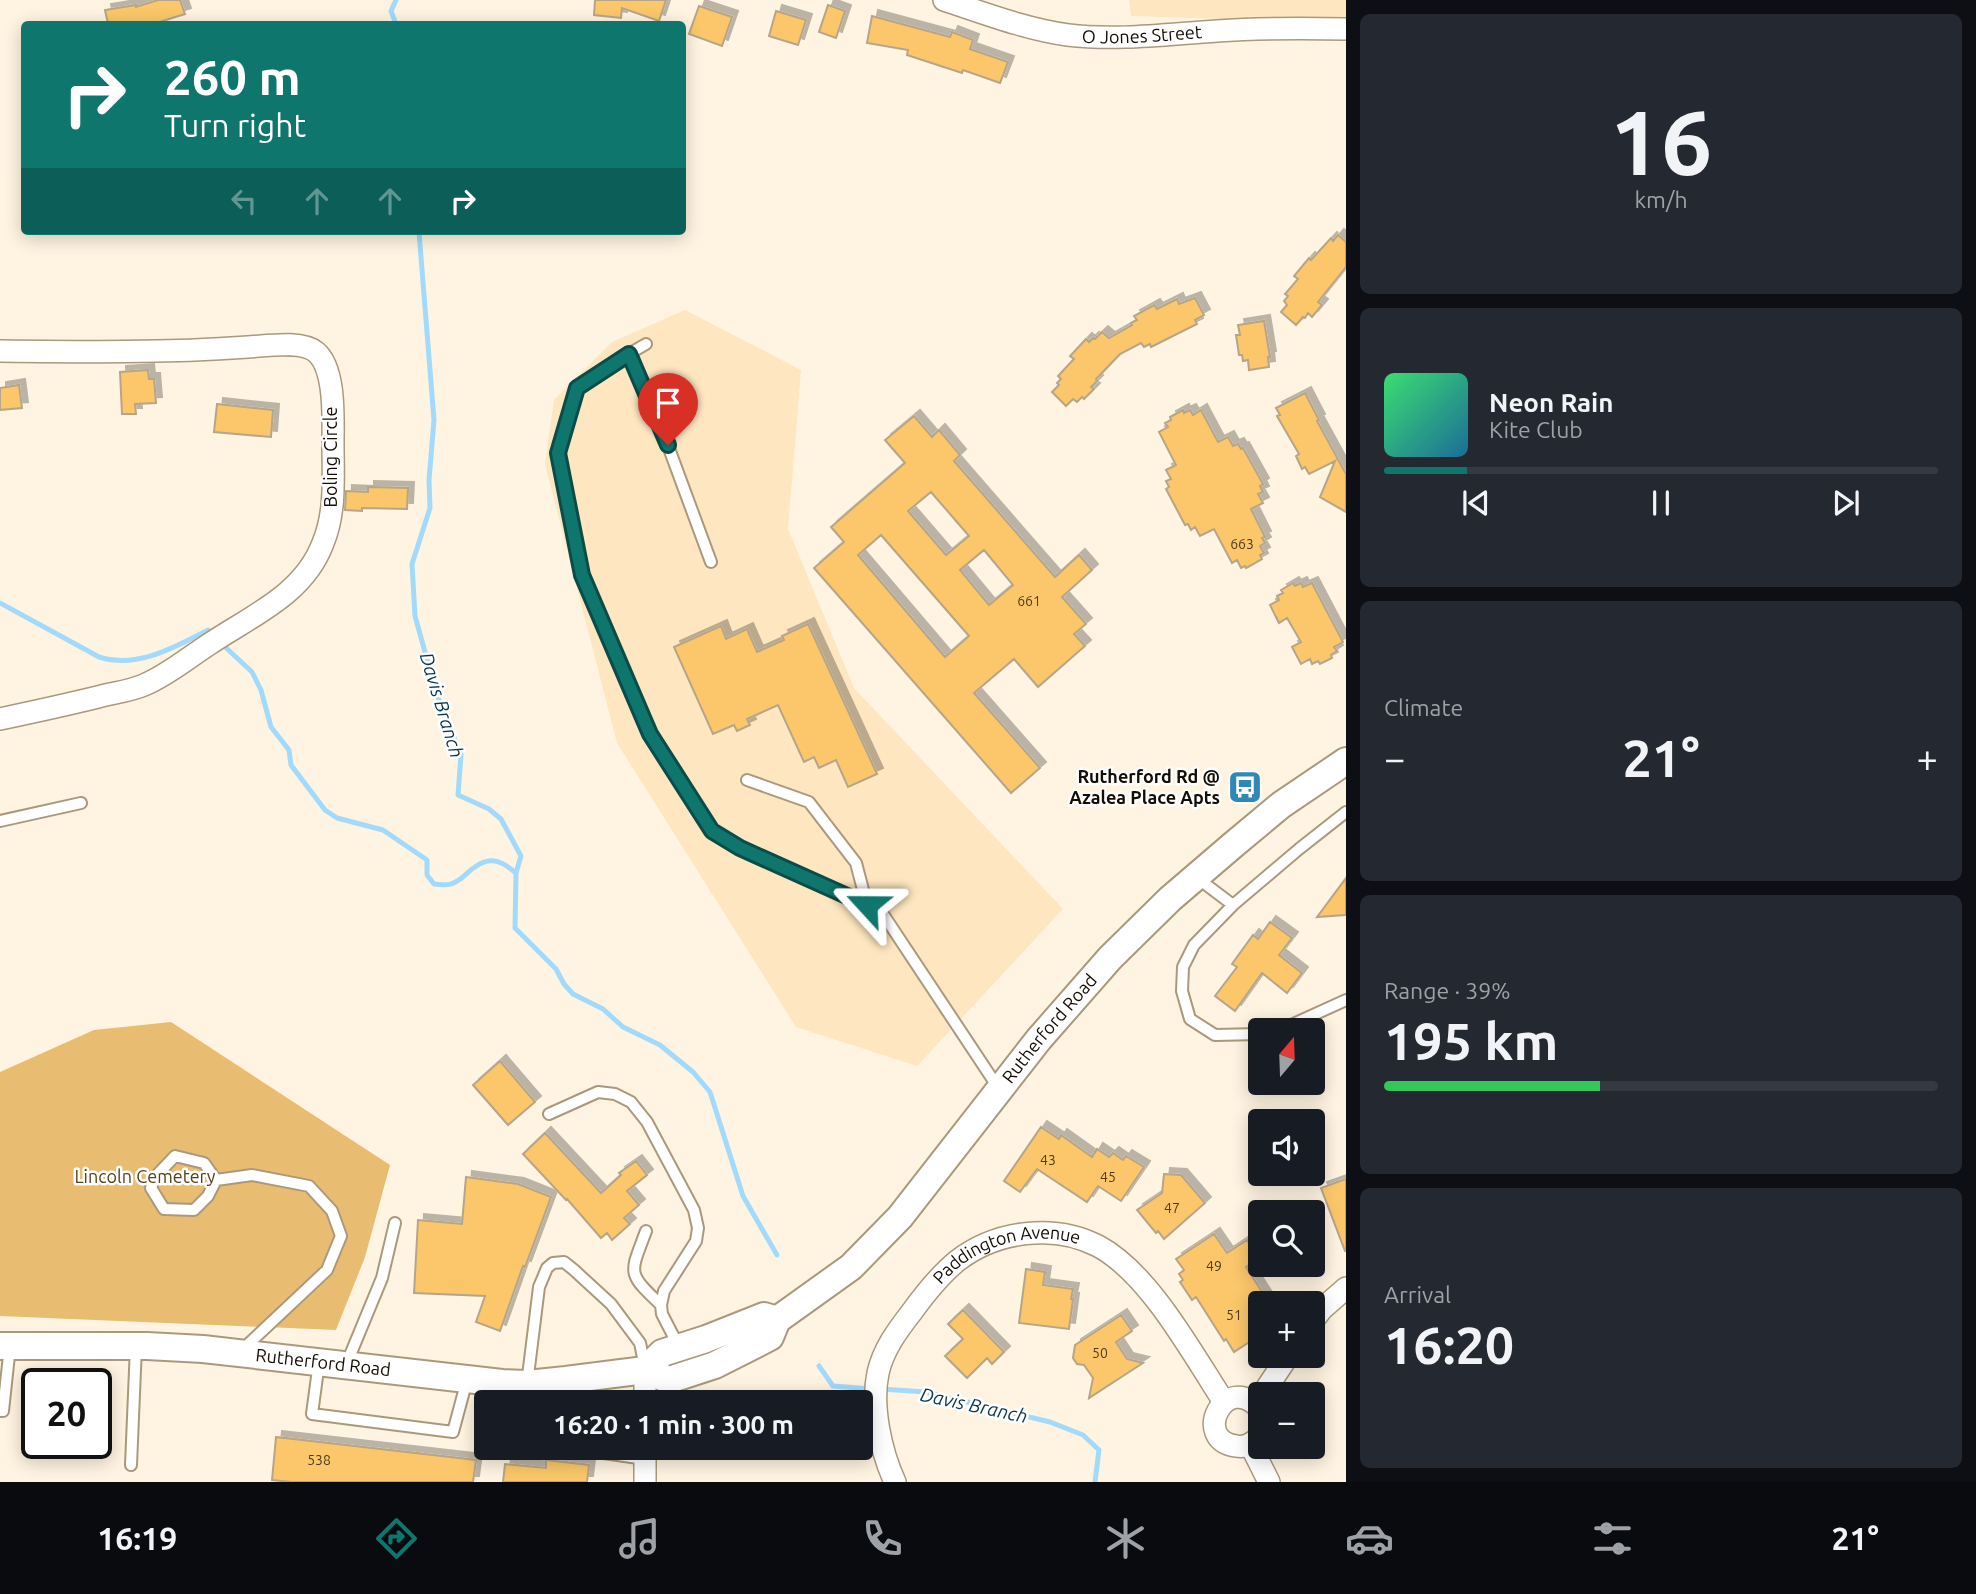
<!DOCTYPE html>
<html lang="en">
<head>
<meta charset="utf-8">
<style>
  body { margin:0; font-family:Ubuntu,sans-serif; background:#242831; color:#f1f3f6; height:100vh; display:flex; flex-direction:column; font-size:26px; white-space:nowrap }
  * { box-sizing:border-box; margin:0 }
  p { font-size:23px; color:#9ea1a6 }
  .icon { flex:none; width:38px; height:38px; fill:none; stroke:currentColor; stroke-width:2; stroke-linecap:round; stroke-linejoin:round }
  .map { position:relative; flex:1; overflow:hidden }
  .side { display:flex; flex-direction:column; gap:14px; padding:14px; background:#0d0f14; width:630px }
  .side>* { flex:none }
  .top-card { position:absolute; left:21px; top:21px; width:665px; height:214px; border-radius:7px; box-shadow:0 4px 18px #0003; background:#0f766e; color:#fff; overflow:hidden }
  .needle { width:46px; rotate:19deg }
  .buttons { position:absolute; left:1248px; top:1018px; display:grid; gap:14px }
  .buttons a { display:grid; place-items:center; width:77px; height:77px; border-radius:7px; background:#171b24; box-shadow:0 4px 18px #0003; font-size:35px }
  .speed { position:absolute; left:21px; top:1368px; display:flex; gap:14px; font-size:35px; font-weight:700; text-align:center }
  .speed>* { display:grid; place-content:center; width:91px; height:91px; border-radius:50%; background:#171b24; box-shadow:0 4px 18px #0003; line-height:1 }
  .speed .limit { border:4px solid #111; border-radius:10px; background:#fff; color:#111 }
  .pin { position:absolute; display:grid; place-items:center; width:60px; height:60px; color:#fff; margin:-72px -30px; border-radius:50% 50% 50% 0; rotate:-45deg; box-shadow:0 0 7px #0007 }
  .pin .icon { rotate:45deg }
  .me { position:absolute; width:77px; margin:-38px; rotate:294deg; stroke-linejoin:round; filter:drop-shadow(0 0 5px #0008) }
  .turn { display:flex; align-items:center; gap:24px; height:147px; padding:0 28px; font-size:32px }
  .turn .icon { width:91px; height:91px; stroke-width:2.5 }
  .turn b { display:block; font-size:49px; line-height:60px }
  .lanes { display:flex; align-items:center; height:66px; padding:0 28px; background:#0003; justify-content:center; gap:35px; direction:ltr }
  .lanes .off { opacity:.35 }
  .big { font-size:52px; font-weight:700; line-height:1.1 }
  .side .card { flex:1; display:flex; flex-direction:column; justify-content:center; gap:10px; min-width:0; padding:0 24px; border-radius:10px; background:#242831 }
  .side .dial { align-items:center; gap:0 }
  .dial b { font-size:91px; line-height:1 }
  .song { display:flex; align-items:center; gap:21px }
  .cover { width:84px; height:84px; border-radius:10px; background:linear-gradient(135deg,hsl(140 70% 55%),hsl(200 70% 35%)) }
  .played { height:7px; border-radius:4px; background:linear-gradient(90deg,#0f766e 15%,#363941 15%) }
  .keys { display:flex; justify-content:space-around; direction:ltr }
  .heat { display:flex; justify-content:space-between; align-items:center; font-size:38px; direction:ltr }
  .charge { height:10px; border-radius:5px; background:linear-gradient(90deg,#34c759 39%,#363941 0) }
  .trip { position:absolute; left:474px; top:1390px; width:399px; height:70px; border-radius:7px; background:#171b24; box-shadow:0 4px 18px #0003; font-weight:700; line-height:70px; text-align:center }
  .tab-bar { display:flex; height:112px; justify-content:space-around; align-items:center; background:#090b0e; color:#9ea1a6 }
  .tab-bar .icon { width:49px; height:49px }
  .tab-bar .on { color:#0f766e }
  .tab-bar b { font-size:32px; color:#f1f3f6 }
  main { display:flex; flex:1; min-height:0 }
  .map>svg:first-child { display:block }
</style>
</head>
<body>
<main>
<div class="map">
<svg width="1346" height="1482" viewBox="0 0 1346 1482">
  <defs>
    <filter id="shadow"><feDropShadow dx="6" dy="-6" stdDeviation="0" flood-color="#0004"/></filter>
  </defs>
  <rect width="100%" height="100%" fill="#fff4e1"/>
  <path fill="#fde6c0" d="M 1129,0 L 1346,0 L 1346,23 L 1131,16 Z
    M 685,310 L 801,370 L 788,529 L 854,688 L 1063,909 L 917,1066 L 796,1027 L 617,743 L 545,464 L 554,400 L 612,342 Z"/>
  <path fill="#e9bd71" d="M 171,1022 L 390,1165 L 365,1257 L 336,1330 L 0,1316 L 0,1072 L 94,1030 Z"/>
  <g fill="none" stroke-linecap="round" stroke-linejoin="round">
    <path stroke="#a2dafc" stroke-width="5" d="M 396,0 L 391,11 L 396,24
      M 419,232 L 434,420 L 429,480 L 430,508 L 412,564 L 415,616 L 437,695 L 461,755 L 458,795 L 489,809 L 501,819 L 521,856 L 516,873 L 515,928 L 556,969 L 564,984 L 573,994 L 603,1009 L 623,1027 L 660,1045 L 693,1072 L 710,1092 L 743,1196 L 777,1255
      M 0,603 L 99,657 C 137,669 175,647 208,630 L 212,635
      M 222,644 L 252,672 L 261,690 L 271,727 L 289,750 L 291,765 L 325,810 L 337,818 L 383,830 L 427,860 L 427,875 L 434,884 C 439,884 446,886 451,884 C 461,881 467,872 475,867 C 491,855 503,862 516,873
      M 819,1366 L 833,1386 L 872,1389
      M 881,1389 L 926,1392 L 1050,1422 L 1083,1435 L 1099,1450 L 1095,1482"/>
  </g>
  <path fill="#fbc76a" stroke="#b6a588" stroke-width="2" fill-rule="evenodd" filter="url(#shadow)" d="M 158,0 L 180,0 L 185,14 L 153,24 L 108,24 L 105,10 L 136,5 L 136,7 Z
    M 595,0 L 666,0 L 659,21 L 622,8 L 621,18 L 594,15 Z
    M 828,5 L 845,11 L 836,38 L 819,32 Z
    M 699,6 L 732,17 L 722,46 L 689,34 Z
    M 776,11 L 806,20 L 798,45 L 769,36 Z
    M 872,16 L 950,37 L 952,32 L 973,40 L 970,49 L 1008,62 L 1000,83 L 963,70 L 962,73 L 907,55 L 908,50 L 867,43 Z
    M 1338,235 L 1346,242 L 1346,267 L 1318,302 L 1322,305 L 1312,317 L 1308,313 L 1305,318 L 1303,317 L 1296,325 L 1281,312 L 1287,305 L 1284,301 L 1288,296 L 1285,294 L 1298,279 L 1294,276 L 1309,258 L 1311,260 L 1331,238 L 1333,241 Z
    M 1195,298 L 1204,315 L 1195,320 L 1197,324 L 1151,347 L 1150,344 L 1144,347 L 1141,343 L 1120,354 L 1096,379 L 1097,381 L 1091,387 L 1094,389 L 1084,399 L 1082,397 L 1077,402 L 1073,399 L 1066,406 L 1052,392 L 1059,385 L 1057,383 L 1061,379 L 1058,376 L 1074,359 L 1070,356 L 1086,339 L 1089,342 L 1093,338 L 1095,339 L 1102,332 L 1109,338 L 1132,325 L 1131,323 L 1137,320 L 1134,316 L 1154,305 L 1157,309 L 1177,299 L 1179,304 Z
    M 1264,321 L 1270,357 L 1268,357 L 1269,367 L 1249,370 L 1248,360 L 1243,361 L 1242,355 L 1239,355 L 1236,335 L 1240,335 L 1238,325 Z
    M 148,370 L 149,379 L 154,379 L 156,403 L 135,404 L 136,414 L 122,414 L 120,372 Z
    M 19,385 L 22,408 L 0,410 L 0,388 Z
    M 1305,393 L 1319,420 L 1317,421 L 1346,474 L 1346,512 L 1320,497 L 1335,461 L 1309,474 L 1305,467 L 1302,469 L 1296,456 L 1299,454 L 1277,416 L 1280,415 L 1276,408 Z
    M 217,404 L 273,410 L 271,437 L 214,432 Z
    M 1183,410 L 1184,413 L 1190,410 L 1193,415 L 1201,410 L 1218,442 L 1228,437 L 1233,446 L 1238,444 L 1241,449 L 1243,448 L 1263,484 L 1260,486 L 1263,492 L 1258,494 L 1263,503 L 1251,509 L 1265,537 L 1262,538 L 1265,543 L 1260,546 L 1264,553 L 1260,555 L 1262,559 L 1246,568 L 1245,566 L 1241,568 L 1237,560 L 1232,563 L 1214,529 L 1200,536 L 1195,527 L 1191,530 L 1188,524 L 1185,525 L 1166,489 L 1169,487 L 1166,481 L 1171,479 L 1166,470 L 1176,465 L 1159,432 L 1168,427 L 1165,423 L 1171,420 L 1170,417 Z
    M 914,416 L 932,437 L 939,430 L 960,455 L 954,461 L 1055,577 L 1079,555 L 1092,570 L 1062,597 L 1086,624 L 1074,634 L 1085,646 L 1038,687 L 1014,659 L 974,693 L 1040,768 L 1011,793 L 814,568 L 844,542 L 831,527 L 905,463 L 885,440 ZM 931,492 L 969,536 L 946,555 L 908,511 ZM 881,535 L 969,636 L 945,657 L 858,555 ZM 984,550 L 1013,585 L 989,605 L 960,570 Z
    M 368,487 L 408,488 L 407,509 L 362,508 L 362,511 L 345,510 L 346,491 L 368,492 Z
    M 1293,583 L 1295,586 L 1301,583 L 1303,587 L 1312,583 L 1343,642 L 1334,647 L 1337,651 L 1331,655 L 1332,658 L 1320,664 L 1318,661 L 1312,664 L 1310,659 L 1301,664 L 1292,647 L 1301,642 L 1287,618 L 1279,623 L 1270,605 L 1279,600 L 1277,596 L 1283,593 L 1281,590 Z
    M 808,624 L 877,774 L 848,787 L 836,760 L 819,768 L 814,757 L 804,762 L 778,705 L 747,719 L 750,725 L 737,731 L 734,725 L 713,734 L 674,647 L 721,626 L 726,639 L 747,629 L 757,652 L 784,640 L 782,636 Z
    M 1346,878 L 1346,915 L 1317,917 Z
    M 1270,922 L 1292,938 L 1279,955 L 1302,973 L 1287,993 L 1262,973 L 1235,1011 L 1215,996 L 1237,967 L 1232,964 L 1253,935 L 1258,939 Z
    M 500,1061 L 535,1102 L 508,1125 L 473,1085 Z
    M 1041,1127 L 1059,1139 L 1061,1135 L 1092,1157 L 1097,1149 L 1109,1157 L 1113,1153 L 1123,1160 L 1126,1156 L 1144,1167 L 1121,1201 L 1098,1186 L 1087,1202 L 1037,1169 L 1020,1192 L 1004,1181 Z
    M 545,1133 L 601,1193 L 621,1175 L 619,1173 L 636,1161 L 647,1175 L 627,1191 L 639,1205 L 624,1218 L 630,1224 L 612,1240 L 607,1233 L 601,1238 L 567,1199 L 566,1200 L 523,1154 Z
    M 1164,1174 L 1181,1175 L 1205,1203 L 1164,1239 L 1158,1231 L 1156,1233 L 1137,1210 L 1162,1193 Z
    M 466,1177 L 518,1184 L 551,1197 L 525,1267 L 523,1266 L 500,1331 L 476,1322 L 485,1296 L 414,1293 L 418,1220 L 462,1224 Z
    M 1346,1179 L 1346,1251 L 1345,1251 L 1321,1188 Z
    M 1214,1234 L 1227,1253 L 1247,1240 L 1259,1258 L 1246,1267 L 1268,1301 L 1260,1304 L 1260,1306 L 1254,1310 L 1260,1319 L 1260,1335 L 1234,1352 L 1226,1339 L 1224,1341 L 1196,1297 L 1192,1300 L 1180,1282 L 1183,1280 L 1179,1274 L 1184,1270 L 1176,1259 Z
    M 1026,1269 L 1045,1272 L 1043,1285 L 1073,1289 L 1071,1299 L 1073,1299 L 1069,1329 L 1019,1323 Z
    M 963,1310 L 1004,1352 L 992,1364 L 987,1358 L 967,1378 L 945,1356 L 963,1339 L 948,1324 Z
    M 1121,1315 L 1132,1331 L 1116,1342 L 1127,1359 L 1143,1363 L 1089,1398 L 1093,1378 L 1084,1365 L 1077,1364 L 1073,1358 L 1075,1345 Z
    M 276,1437 L 476,1460 L 473,1482 L 292,1482 L 272,1480 Z
    M 43,1444 L 102,1444 L 102,1457 L 43,1458 Z
    M 546,1460 L 589,1465 L 587,1482 L 503,1482 L 505,1464 L 546,1468 Z"/>
  <g fill="none" stroke-linecap="round" stroke-linejoin="round">
    <g stroke="#aa997c" stroke-width="14">
      <path id="service" d="M 646,344 L 620,359 L 577,388 L 558,453 L 582,575 L 650,734 L 712,831 L 740,848 L 881,911 L 999,1089
        M 629,354 L 660,424 L 711,562
        M 747,780 L 809,802 L 856,863 L 867,905
        M 0,821 L 81,803
        M 1196,877 L 1233,905 L 1194,945 L 1183,967 L 1182,991 L 1190,1019 L 1215,1035 L 1260,1034
        M 1233,905 L 1299,849 L 1346,812
        M 1278,1031 L 1346,1000
        M 549,1114 L 598,1092 L 615,1094 L 631,1102 L 647,1122 L 694,1210 L 698,1228 L 696,1241 L 664,1291 L 661,1305 L 662,1314 L 679,1347
        M 216,1180 L 208,1196 L 194,1210 L 164,1209 L 151,1188 L 155,1177 L 175,1156 L 204,1163 L 216,1180 L 252,1175 L 309,1186 L 332,1211 L 341,1236 L 327,1270 L 243,1349
        M 646,1231 C 630,1274 626,1272 661,1305
        M 319,1362 L 312,1414 L 453,1432 L 467,1380
        M 346,1365 L 382,1278 L 395,1223
        M 522,1402 L 527,1384 L 539,1287 L 547,1268 L 553,1263 L 564,1262 L 574,1270 L 611,1304 L 640,1343 L 645,1367
        M 0,1411 L 3,1411 L 10,1346
        M 563,1447 L 645,1459
        M 131,1465 L 136,1346"/>
    </g>
    <g stroke="#aa997c" stroke-width="24">
      <g id="minor">
        <path id="s1" d="M 944,0 C 984,13 1025,29 1068,35 C 1117,41 1168,34 1217,31 C 1260,28 1303,28 1346,29"/>
        <path d="M 0,351 C 83,352 165,353 248,347 C 266,346 302,340 316,352 C 336,369 333,420 333,444 C 333,477 336,512 323,543 C 304,594 253,615 211,643 C 189,657 168,675 144,685 C 130,691 113,693 98,697 C 65,705 33,712 0,719"/>
        <path d="M 1312,1322 L 1322,1309 L 1346,1288"/>
        <path d="M 1262,1395 L 1288,1356"/>
        <path d="M 645,1402 L 645,1370"/>
        <path d="M 1260,1409 C 1225,1370 1191,1440 1236,1446 C 1246,1448 1254,1443 1260,1435"/>
        <path d="M 1250,1444 L 1269,1482"/>
        <path d="M 645,1447 L 645,1482"/>
        <path id="s2" d="M 895,1482 C 881,1452 871,1406 878,1373 C 883,1350 897,1331 911,1313 C 924,1295 940,1275 957,1261 C 996,1231 1054,1223 1098,1246 C 1149,1273 1192,1353 1224,1402"/>
      </g>
    </g>
    <g stroke="#aa997c" stroke-width="30">
      <g id="tertiary">
        <path id="s3" d="M 0,1346 L 147,1346 L 203,1349 L 502,1383 L 527,1384 L 566,1380 L 645,1370 L 669,1380 L 715,1365 L 770,1337 L 777,1320 L 851,1267 L 900,1217 L 1039,1039 L 1110,958 L 1170,899 L 1233,845 L 1281,805 L 1346,761"/>
        <path d="M 645,1370 L 662,1353 L 706,1339 L 764,1316 L 777,1320"/>
      </g>
    </g>
    <use href="#service" stroke="#fff" stroke-width="10"/>
    <use href="#minor" stroke="#fff" stroke-width="21"/>
    <use href="#tertiary" stroke="#fff" stroke-width="26"/>
  </g>
  <g fill="none" stroke-linecap="round" stroke-linejoin="round">
    <g stroke="#0a4d48" stroke-width="18">
      <path id="route" d="M 668,445 L 629,354 L 577,388 L 558,453 L 582,575 L 650,734 L 712,831 L 740,848 L 867,905"/>
    </g>
    <use href="#route" stroke="#0f766e" stroke-width="12"/>
  </g>
  <defs>
    <g id="bus-square" transform="scale(1.75)"><rect x="-9" y="-9" width="18" height="18" rx="4" fill="#3088b7" stroke="#fff"/><path d="M-5-6H5V4H4V6H2V4H-2V6H-4V4H-5ZM-3.5-4V0h7V-4ZM-3.5 1.2v1.5H-2V1.2ZM2 1.2v1.5H3.5V1.2Z" fill="#fff"/></g>
  </defs>
  <g fill-rule="evenodd">
    <use href="#bus-square" x="1245" y="787"/>
  </g>
  <g text-anchor="middle" stroke-width="5" stroke-linejoin="round" paint-order="stroke">
    <g font-size="14" fill="#4d3c1e">
      <text x="1242" y="549">663</text>
      <text x="1029" y="606">661</text>
      <text x="1048" y="1165">43</text>
      <text x="1108" y="1182">45</text>
      <text x="1172" y="1213">47</text>
      <text x="1214" y="1271">49</text>
      <text x="1234" y="1320">51</text>
      <text x="1100" y="1358">50</text>
      <text x="319" y="1465">538</text>
    </g>
    <g font-size="18" fill="#130d04" stroke="#fff">
      <text dy="6" stroke="none"><textPath href="#s1" startOffset="203">O Jones Street</textPath></text>
      <text transform="translate(331 457) rotate(-90)" y="6">Boling Circle</text>
      <text dy="6" stroke="none"><textPath href="#s3" startOffset="1204">Rutherford Road</textPath></text>
      <text dy="6" stroke="none"><textPath href="#s2" startOffset="301">Paddington Avenue</textPath></text>
      <text dy="6" stroke="none"><textPath href="#s3" startOffset="324">Rutherford Road</textPath></text>
    </g>
    <g font-size="18" font-weight="bold" fill="#130d04" stroke="#fff" text-anchor="end">
      <text x="1220" y="783">Rutherford Rd @<tspan x="1220" dy="21">Azalea Place Apts</tspan></text>
    </g>
    <g font-size="18" fill="#57411a" stroke="#fff">
      <text x="145" y="1183">Lincoln Cemetery</text>
    </g>
    <g font-size="19" font-style="italic" fill="#0a374e" stroke="#fff">
      <text transform="translate(442 705) rotate(73)" y="7">Davis Branch</text>
      <text transform="translate(974 1405) rotate(12)" y="7">Davis Branch</text>
    </g>
  </g>
</svg>
<div class="buttons">
<a><svg class="needle" viewBox="-14 -14 28 28"><path d="M0-13l5 13h-10z" fill="#e53935"/><path d="M0 13l5-13h-10z" fill="#9ea1a6"/></svg></a>
<a><svg class="icon" aria-label="sound" viewBox="0 0 24 24"><path d="M4 9h4l5-4v14l-5-4H4zM17 9q2 3 0 6"/></svg></a>
<a><svg class="icon" aria-label="search" viewBox="0 0 24 24"><circle cx="10" cy="10" r="6"/><path d="M15 15l6 6"/></svg></a>
<a>+</a>
<a>−</a>
</div>
<div class="speed"><div class="limit">20</div></div>
<div class="pin" style="left:668px;top:445px;background:#d93025"><svg class="icon" aria-label="arrive" viewBox="0 0 24 24"><path d="M6 21V4h12l-3 4 3 4H6"/></svg></div>
<svg class="me" style="left:867px;top:905px" viewBox="-20 -20 40 40"><path d="M0-17L14 15 0 8-14 15z" fill="#0f766e" stroke="#fff" stroke-width="4"/></svg>
<div class="trip">16:20 · 1 min · 300 m</div>
<div class="top-card">
<div class="turn"><svg class="icon" aria-label="right" viewBox="0 0 24 24"><path d="M7 20v-9h11M14 6l5 5-5 5"/></svg><div><b>260 m</b>Turn right</div></div>
<div class="lanes"><svg class="icon off" aria-label="left" viewBox="0 0 24 24"><path d="M17 20v-9H6M10 6l-5 5 5 5"/></svg><svg class="icon off" aria-label="ahead" viewBox="0 0 24 24"><path d="M12 20V5M6 11l6-6 6 6"/></svg><svg class="icon off" aria-label="ahead" viewBox="0 0 24 24"><path d="M12 20V5M6 11l6-6 6 6"/></svg><svg class="icon" aria-label="right" viewBox="0 0 24 24"><path d="M7 20v-9h11M14 6l5 5-5 5"/></svg></div>
</div>
</div>
<section class="side">
<div class="card dial"><b>16</b><p>km/h</p></div>
<div class="card">
<div class="song"><i class="cover"></i><div><b>Neon Rain</b><p>Kite Club</p></div></div>
<div class="played"></div>
<div class="keys"><svg class="icon" aria-label="previous" viewBox="0 0 24 24"><path d="M18 5L8 12l10 7zM5 5v14"/></svg><svg class="icon" aria-label="pause" viewBox="0 0 24 24"><path d="M8 5v14M16 5v14"/></svg><svg class="icon" aria-label="next" viewBox="0 0 24 24"><path d="M6 5l10 7-10 7zM19 5v14"/></svg></div>
</div>
<div class="card"><p>Climate</p>
<div class="heat"><a>−</a><b class="big">21°</b><a>+</a></div>
</div>
<div class="card"><p>Range · 39%</p><b class="big">195 km</b><div class="charge"></div></div>
<div class="card"><p>Arrival</p><b class="big">16:20</b></div>
</section>
</main>
<nav class="tab-bar">
<b>16:19</b>
<svg class="icon on" aria-label="directions" viewBox="0 0 24 24"><path d="M12 3l9 9-9 9-9-9zM9 14v-3h6M13 9l2 2-2 2"/></svg>
<svg class="icon" aria-label="music" viewBox="0 0 24 24"><path d="M9 18V5l10-2v13"/><circle cx="6" cy="18" r="3"/><circle cx="16" cy="16" r="3"/></svg>
<svg class="icon" aria-label="phone" viewBox="0 0 24 24"><path d="M5 4h4l2 5-3 2q2 4 5 5l2-3 5 2v4C11 20 4 13 5 4z"/></svg>
<svg class="icon" aria-label="climate" viewBox="0 0 24 24"><path d="M12 3v18M4 7l16 10M4 17L20 7"/></svg>
<svg class="icon" aria-label="car" viewBox="0 0 24 24"><path d="M5 17H2v-5l4-1 3-4h7l3 4 3 1v5h-3M9 17h6M6 11h13"/><circle cx="7" cy="17" r="2"/><circle cx="17" cy="17" r="2"/></svg>
<svg class="icon" aria-label="filters" viewBox="0 0 24 24"><path d="M4 7h16M4 17h16"/><circle cx="9" cy="7" r="2"/><circle cx="15" cy="17" r="2"/></svg>
<b>21°</b>
</nav>
</body>
</html>
